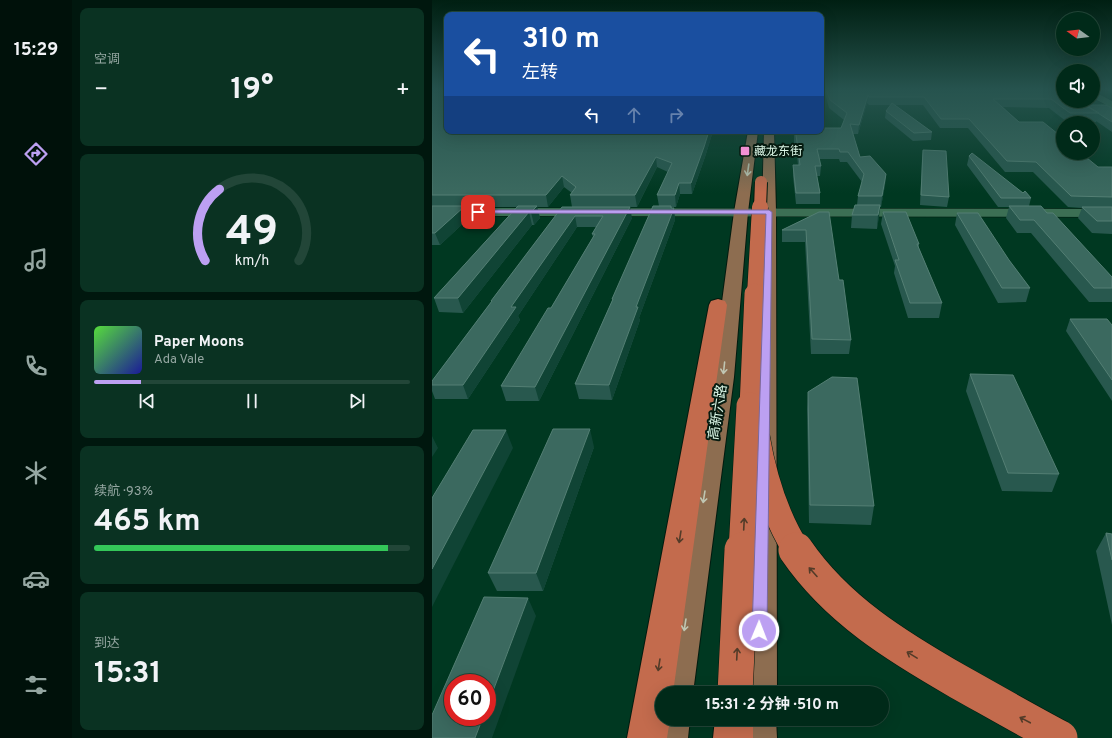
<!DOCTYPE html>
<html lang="zh">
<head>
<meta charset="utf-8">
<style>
  body { margin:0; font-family:Overpass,"Noto Sans SC",sans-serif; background:#0a3222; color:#f1f3f6; height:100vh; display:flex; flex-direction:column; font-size:15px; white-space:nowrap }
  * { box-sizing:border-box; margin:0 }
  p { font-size:13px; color:#95a7a2 }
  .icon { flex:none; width:22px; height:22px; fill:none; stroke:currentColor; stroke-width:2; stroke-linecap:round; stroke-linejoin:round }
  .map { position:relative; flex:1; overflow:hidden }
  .panel { display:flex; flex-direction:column; gap:8px; padding:8px; background:#00170e; width:360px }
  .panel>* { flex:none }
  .hud { position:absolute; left:12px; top:12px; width:380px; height:122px; border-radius:8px; box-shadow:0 4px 16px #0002,0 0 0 1px #224638; background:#1a4fa0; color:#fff; overflow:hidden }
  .needle { width:26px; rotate:285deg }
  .fabs { position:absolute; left:624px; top:12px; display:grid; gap:8px }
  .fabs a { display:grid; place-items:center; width:44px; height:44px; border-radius:50%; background:#002a19; box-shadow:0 4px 16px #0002,0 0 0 1px #224638; font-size:20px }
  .speed { position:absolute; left:12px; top:674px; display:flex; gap:8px; font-size:20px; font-weight:700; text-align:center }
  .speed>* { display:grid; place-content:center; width:52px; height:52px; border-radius:50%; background:#002a19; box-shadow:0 4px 16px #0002,0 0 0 1px #224638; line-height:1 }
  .speed .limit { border:6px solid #d22; background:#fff; color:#111 }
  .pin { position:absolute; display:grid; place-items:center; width:34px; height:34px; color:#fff; margin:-17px; border-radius:8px; box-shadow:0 2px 6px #0006 }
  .me { position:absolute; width:44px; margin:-22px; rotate:1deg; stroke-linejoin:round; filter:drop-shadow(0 0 3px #0008) }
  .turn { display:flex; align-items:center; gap:14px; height:84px; padding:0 12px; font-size:18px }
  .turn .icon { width:52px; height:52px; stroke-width:2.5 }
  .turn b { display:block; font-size:28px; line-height:34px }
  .lanes { display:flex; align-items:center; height:38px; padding:0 12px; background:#0003; justify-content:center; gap:20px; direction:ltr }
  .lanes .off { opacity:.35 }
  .big { font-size:30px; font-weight:700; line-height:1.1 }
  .panel .tile { flex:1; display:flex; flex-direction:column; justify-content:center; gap:6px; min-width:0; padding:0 14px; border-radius:8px; background:#0a3222 }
  .panel .dial { align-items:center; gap:0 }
  .dial svg { height:104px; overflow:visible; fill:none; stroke:#224638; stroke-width:7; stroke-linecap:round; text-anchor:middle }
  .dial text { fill:#f1f3f6; stroke:none }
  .song { display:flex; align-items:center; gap:12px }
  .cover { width:48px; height:48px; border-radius:6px; background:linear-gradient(135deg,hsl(110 70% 55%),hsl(240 70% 35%)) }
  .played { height:4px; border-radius:2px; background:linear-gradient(90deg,#bca0f2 15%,#224638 15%) }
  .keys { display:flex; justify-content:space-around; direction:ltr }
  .heat { display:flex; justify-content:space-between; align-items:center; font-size:22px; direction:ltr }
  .charge { height:6px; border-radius:3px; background:linear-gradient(90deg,#34c759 93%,#224638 0) }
  .trip { position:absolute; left:223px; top:686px; width:234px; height:40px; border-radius:20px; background:#002a19; box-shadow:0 4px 16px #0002,0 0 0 1px #224638; font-weight:700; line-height:40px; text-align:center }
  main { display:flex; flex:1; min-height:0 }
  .tabs { display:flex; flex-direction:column; width:72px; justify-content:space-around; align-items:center; background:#00110a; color:#95a7a2 }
  .tabs .icon { width:28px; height:28px }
  .tabs .on { color:#bca0f2 }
  .tabs b { font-size:18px; color:#f1f3f6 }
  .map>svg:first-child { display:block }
</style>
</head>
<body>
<main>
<nav class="tabs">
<b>15:29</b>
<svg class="icon on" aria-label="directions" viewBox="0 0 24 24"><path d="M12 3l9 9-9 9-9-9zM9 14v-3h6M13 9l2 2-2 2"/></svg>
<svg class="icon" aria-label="music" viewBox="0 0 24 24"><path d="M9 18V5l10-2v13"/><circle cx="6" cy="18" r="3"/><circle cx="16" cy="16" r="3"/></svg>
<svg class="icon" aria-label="phone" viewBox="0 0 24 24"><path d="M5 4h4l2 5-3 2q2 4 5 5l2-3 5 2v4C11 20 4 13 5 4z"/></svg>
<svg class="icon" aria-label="climate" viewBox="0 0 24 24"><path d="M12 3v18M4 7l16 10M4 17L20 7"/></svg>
<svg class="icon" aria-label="car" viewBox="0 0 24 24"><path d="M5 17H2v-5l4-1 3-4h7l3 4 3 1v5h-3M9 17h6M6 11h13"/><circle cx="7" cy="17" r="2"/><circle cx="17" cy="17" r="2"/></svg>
<svg class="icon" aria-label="filters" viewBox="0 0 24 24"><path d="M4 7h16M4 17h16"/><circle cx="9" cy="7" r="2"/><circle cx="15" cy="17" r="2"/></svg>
</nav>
<section class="panel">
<div class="tile"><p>空调</p>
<div class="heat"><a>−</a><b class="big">19°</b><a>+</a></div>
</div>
<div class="tile dial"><svg viewBox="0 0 100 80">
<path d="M14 69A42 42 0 1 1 86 69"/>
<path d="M14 69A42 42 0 0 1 25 14" stroke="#bca0f2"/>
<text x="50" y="56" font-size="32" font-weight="700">49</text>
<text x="50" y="72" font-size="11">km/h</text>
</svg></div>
<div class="tile">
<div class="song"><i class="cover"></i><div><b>Paper Moons</b><p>Ada Vale</p></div></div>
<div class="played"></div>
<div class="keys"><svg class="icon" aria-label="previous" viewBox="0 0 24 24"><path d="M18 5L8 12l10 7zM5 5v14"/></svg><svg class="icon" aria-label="pause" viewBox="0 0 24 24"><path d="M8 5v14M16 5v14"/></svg><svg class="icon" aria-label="next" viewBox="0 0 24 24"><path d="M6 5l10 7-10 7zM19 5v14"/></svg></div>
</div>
<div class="tile"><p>续航 · 93%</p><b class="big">465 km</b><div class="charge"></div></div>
<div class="tile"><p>到达</p><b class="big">15:31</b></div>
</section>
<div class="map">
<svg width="680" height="738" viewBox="0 0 680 738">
  <rect width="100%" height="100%" fill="#003821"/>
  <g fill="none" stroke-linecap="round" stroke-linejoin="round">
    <g stroke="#021b0f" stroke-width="1">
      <path id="minor" d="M 661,91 L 680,101 L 680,108 L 661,98 Z
        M 0,208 L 680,209 L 680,217 L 0,216 Z"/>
    </g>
    <g stroke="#021b0f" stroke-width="2">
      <path id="major" d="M 316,131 L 326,131 L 316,212 L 302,377 L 261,693 L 230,693 L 230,719 L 258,719 L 256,738 L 216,738 L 220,719 L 225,705 L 228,704 L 223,693 L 280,377 L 302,212 Z
        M 332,131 L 342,131 L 344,212 L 345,693 L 307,693 L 330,212 Z
        M 306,719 L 344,719 L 345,738 L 305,738 Z"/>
    </g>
    <g stroke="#021b0f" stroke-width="2">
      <path id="highway" d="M 286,299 L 293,301 L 295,305 L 241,693 L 230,693 L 230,719 L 238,719 L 235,738 L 195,738 L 277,305 L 279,301 Z
        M 283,719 L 321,719 L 321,738 L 281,738 Z"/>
    </g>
    <use href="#minor" fill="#3c6f54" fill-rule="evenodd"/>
    <use href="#major" fill="#8d6d50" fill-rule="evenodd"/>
    <use href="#highway" fill="#c36b4d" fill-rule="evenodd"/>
    <g stroke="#021b0f" stroke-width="14" stroke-linecap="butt">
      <path id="highway-bridge-far4" d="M 328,208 L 329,182"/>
    </g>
    <g stroke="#021b0f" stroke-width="17" stroke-linecap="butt">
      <path id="highway-bridge-far3" d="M 323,295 L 328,207"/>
    </g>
    <g stroke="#021b0f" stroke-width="22" stroke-linecap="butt">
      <path id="highway-bridge-far2" d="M 318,407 L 323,294"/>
    </g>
    <g stroke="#021b0f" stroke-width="28" stroke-linecap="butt">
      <path id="highway-bridge-far1" d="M 324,436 C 331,477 343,516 365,551
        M 310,551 L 318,406"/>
    </g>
    <g stroke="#021b0f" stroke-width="36" stroke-linecap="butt">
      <path id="highway-bridge" d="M 364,550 C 405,610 466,647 527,682 C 561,701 594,720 628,738
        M 303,693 L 310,550"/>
    </g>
    <use href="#highway-bridge-far4" stroke="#c36b4d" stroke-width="12"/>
    <use href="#highway-bridge-far3" stroke="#c36b4d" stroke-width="16"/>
    <use href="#highway-bridge-far2" stroke="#c36b4d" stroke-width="21"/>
    <use href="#highway-bridge-far1" stroke="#c36b4d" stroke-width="27"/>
    <use href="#highway-bridge" stroke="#c36b4d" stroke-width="35"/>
  </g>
  <path fill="#28584e" d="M 392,89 L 628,89 L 653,105 L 680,108 L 680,132 L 664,121 L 664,122 L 635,122 L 617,108 L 571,107 L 587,122 L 666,167 L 680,167 L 680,234 L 660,233 L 646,218 L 650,208 L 636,207 L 601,172 L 573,172 L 536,128 L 508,128 L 491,105 L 463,105 L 500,132 L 499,140 L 481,141 L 453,118 L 454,111 L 459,105 L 437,105 L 435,103 L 426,134 L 421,134 L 428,157 L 454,174 L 453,185 L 449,207 L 448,207 L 445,229 L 419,228 L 420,215 L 425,205 L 426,196 L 430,182 L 415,162 L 408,162 L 407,159 L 387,159 L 389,166 L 388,176 L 385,176 L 388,193 L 388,204 L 364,204 L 361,176 L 361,165 L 366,165 L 364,145 L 362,144 L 362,131 L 389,131 L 409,128 L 412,120 L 397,108 Z
    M 675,89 L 680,89 L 680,93 L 675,90 Z
    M 0,90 L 15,131 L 281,131 L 273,157 L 260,194 L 248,194 L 244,207 L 240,207 L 240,208 L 242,208 L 243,220 L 207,318 L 208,320 L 180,400 L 147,399 L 143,384 L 180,301 L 180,299 L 227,206 L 225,195 L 236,172 L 225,167 L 205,207 L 140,207 L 138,195 L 140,193 L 132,187 L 116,207 L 105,207 L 108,218 L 102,225 L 100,225 L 31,313 L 7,312 L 2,298 L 85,207 L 33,207 L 37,218 L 8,245 L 0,245 Z
    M 491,150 L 517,197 L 515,207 L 488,205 L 490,158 Z
    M 537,156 L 591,193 L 599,198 L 597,206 L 615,213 L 680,277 L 680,302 L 657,302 L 599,233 L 585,233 L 574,218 L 577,207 L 566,207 L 535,165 Z
    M 130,207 L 200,218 L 107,401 L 74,401 L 69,386 L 119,308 L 161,237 L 160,234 L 164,227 L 145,227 L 86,316 L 88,320 L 36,399 L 3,399 L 0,391 L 0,381 L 59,302 L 59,301 Z
    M 387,212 L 407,280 L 419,340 L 417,354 L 379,354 L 373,242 L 350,242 L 350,230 Z
    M 451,212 L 487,244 L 487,248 L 510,303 L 507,318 L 476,318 L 462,273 L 463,266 L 449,224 Z
    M 525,213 L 577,260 L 598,288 L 594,302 L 566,303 L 523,225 Z
    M 638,319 L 680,325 L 680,401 L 634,331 Z
    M 538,374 L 627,474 L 620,492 L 570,491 L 534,391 Z
    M 376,392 L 442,506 L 439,525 L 377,523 L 375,409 Z
    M 162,447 L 111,591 L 65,591 L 56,573 Z
    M 674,533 L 680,534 L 680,625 L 664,551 Z"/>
  <path fill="#104435" d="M 436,95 L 435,103 L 426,134 L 427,125 Z
    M 277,131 L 281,131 L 273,157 L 260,194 L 259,183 Z
    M 224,157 L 225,167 L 205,207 L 203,195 Z
    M 454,174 L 453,185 L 449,207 L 450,196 Z
    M 130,176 L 132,187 L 116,207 L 114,195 Z
    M 247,183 L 248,194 L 244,207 L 243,195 Z
    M 448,205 L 447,218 L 445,229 L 446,215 Z
    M 33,206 L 37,218 L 8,245 L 3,233 Z
    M 105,206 L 108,218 L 102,225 L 99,212 Z
    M 239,206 L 240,214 L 242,208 L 243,220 L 207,318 L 208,320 L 180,400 L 177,385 Z
    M 198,207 L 200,218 L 107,401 L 103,387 Z
    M 97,212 L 100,225 L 31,313 L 26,298 Z
    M 143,216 L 145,227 L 86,316 L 88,320 L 36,399 L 31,385 L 79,307 Z
    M 158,429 L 162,447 L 111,591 L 104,573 Z
    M 74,430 L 81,448 L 0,607 L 0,569 Z
    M 0,436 L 6,448 L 0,457 Z
    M 96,598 L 104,616 L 60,738 L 43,738 L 51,717 L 55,717 L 55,707 Z"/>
  <path fill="#3b695f" stroke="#547f74" d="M 5,89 L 15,89 L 15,131 L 277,131 L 272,147 L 259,183 L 247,183 L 243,195 L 225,195 L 240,163 L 224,157 L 203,195 L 138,195 L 144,187 L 130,176 L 114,195 L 0,195 L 0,90 Z
    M 394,89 L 628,89 L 631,91 L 631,101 L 647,101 L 667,113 L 638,113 L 619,99 L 561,99 L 587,122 L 611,122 L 631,138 L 631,153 L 649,153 L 666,167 L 680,167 L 680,197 L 639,196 L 604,162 L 575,161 L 537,119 L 509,119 L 492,97 L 437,97 L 436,95 L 427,125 L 418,124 L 428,157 L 438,156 L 454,174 L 450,196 L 426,196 L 432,174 L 416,152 L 408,152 L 407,149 L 385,149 L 389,166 L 383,166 L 388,193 L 364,193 L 361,165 L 368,165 L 364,135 L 363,134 L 362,131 L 389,131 L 389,128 L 409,128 L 415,113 L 398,100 Z
    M 460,103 L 500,132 L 482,133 L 454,111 Z
    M 653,105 L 674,105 L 680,108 L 680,122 Z
    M 491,150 L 514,151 L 517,197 L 489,195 Z
    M 540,153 L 591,193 L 593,191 L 599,198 L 569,198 L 537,156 Z
    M 423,205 L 448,205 L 446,215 L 420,215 Z
    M 0,206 L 33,206 L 3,233 L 0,233 Z
    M 86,206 L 105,206 L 99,212 L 97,212 L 26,298 L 2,298 Z
    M 221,206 L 239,206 L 239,208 L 242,208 L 204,307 L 206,307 L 177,385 L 143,384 L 181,299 L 180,299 Z
    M 577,206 L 609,206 L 615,213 L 621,213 L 680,277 L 680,288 L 662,288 L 602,220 L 588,220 Z
    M 130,207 L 198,207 L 103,387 L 69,386 L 116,308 L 119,308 L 163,234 L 160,234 L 171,216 L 143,216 L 79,307 L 84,307 L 31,385 L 0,385 L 0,381 L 60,301 L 59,301 Z
    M 650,207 L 680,207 L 680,221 L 665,221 Z
    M 387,212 L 397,212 L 407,280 L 411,280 L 419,340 L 380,339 L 374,230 L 350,230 Z
    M 451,212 L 474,212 L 487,244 L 485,244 L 510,303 L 478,303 L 463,260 L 467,260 Z
    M 525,213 L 546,213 L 577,260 L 598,288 L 570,288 Z
    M 638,319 L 675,319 L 680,325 L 680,380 Z
    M 538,374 L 581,375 L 627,474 L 576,473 Z
    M 400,377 L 425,378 L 442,506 L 378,505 L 376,392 Z
    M 121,429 L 158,429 L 104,573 L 56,573 Z
    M 41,430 L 74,430 L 0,569 L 0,498 Z
    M 674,533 L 680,534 L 680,560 Z
    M 52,597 L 96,598 L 55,707 L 55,683 L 21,683 L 21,717 L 51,717 L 43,738 L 0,738 L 0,715 Z"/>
  <defs><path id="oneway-shaft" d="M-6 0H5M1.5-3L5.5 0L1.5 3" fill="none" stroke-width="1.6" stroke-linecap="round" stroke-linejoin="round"/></defs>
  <g stroke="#c0c6b2">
    <use href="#oneway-shaft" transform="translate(316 170) rotate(98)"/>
    <use href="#oneway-shaft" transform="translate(292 368) rotate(96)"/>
    <use href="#oneway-shaft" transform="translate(272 497) rotate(99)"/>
    <use href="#oneway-shaft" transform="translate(253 625) rotate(99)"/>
  </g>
  <g stroke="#523b28">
    <use href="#oneway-shaft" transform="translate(312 524) rotate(-87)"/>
    <use href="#oneway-shaft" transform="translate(248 537) rotate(99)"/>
    <use href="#oneway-shaft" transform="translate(381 572) rotate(-132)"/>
    <use href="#oneway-shaft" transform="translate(305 654) rotate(-87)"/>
    <use href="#oneway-shaft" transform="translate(480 655) rotate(-149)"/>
    <use href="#oneway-shaft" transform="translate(227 665) rotate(99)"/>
    <use href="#oneway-shaft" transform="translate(593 720) rotate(-152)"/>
  </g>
  <linearGradient id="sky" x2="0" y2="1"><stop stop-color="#001f12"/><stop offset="0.46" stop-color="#26534e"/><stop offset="1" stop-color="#26534e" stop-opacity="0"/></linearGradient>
  <rect width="680" height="193" fill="url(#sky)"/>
  <path fill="#bca0f2" stroke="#7a689d" d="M 46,210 L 337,210 L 340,212 L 335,631 L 332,636 L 327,638 L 322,636 L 320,631 L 334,214 L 44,213 L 44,212 Z"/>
  <rect fill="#f391d5" stroke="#061b10" stroke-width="1.5" x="308" y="146" width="10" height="10" rx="2"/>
  <g text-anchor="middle" stroke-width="4" stroke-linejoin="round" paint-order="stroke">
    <g font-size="12" fill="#dbf6e6" stroke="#061b10" text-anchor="start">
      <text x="322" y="155">藏龙东街</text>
    </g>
    <g font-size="14" fill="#dbf6e6" stroke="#061b10">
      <text transform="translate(285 412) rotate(-81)" y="5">高新六路</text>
    </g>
  </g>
</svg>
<div class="fabs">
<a><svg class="needle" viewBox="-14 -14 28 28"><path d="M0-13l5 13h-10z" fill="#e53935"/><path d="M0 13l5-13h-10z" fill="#95a7a2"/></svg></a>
<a><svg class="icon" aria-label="sound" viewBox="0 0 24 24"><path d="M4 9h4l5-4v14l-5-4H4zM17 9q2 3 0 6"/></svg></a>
<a><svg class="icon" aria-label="search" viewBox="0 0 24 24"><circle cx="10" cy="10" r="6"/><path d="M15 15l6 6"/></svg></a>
</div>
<div class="speed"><div class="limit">60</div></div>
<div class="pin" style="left:46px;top:212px;background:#d93025"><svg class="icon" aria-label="arrive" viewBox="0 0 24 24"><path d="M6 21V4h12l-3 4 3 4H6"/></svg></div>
<svg class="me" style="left:327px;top:631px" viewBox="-20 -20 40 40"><circle r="17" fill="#bca0f2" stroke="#fff" stroke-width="3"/><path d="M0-11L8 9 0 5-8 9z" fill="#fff"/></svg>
<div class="trip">15:31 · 2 分钟 · 510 m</div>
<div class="hud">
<div class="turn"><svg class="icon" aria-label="left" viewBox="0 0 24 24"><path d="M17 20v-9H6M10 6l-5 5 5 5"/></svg><div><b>310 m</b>左转</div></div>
<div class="lanes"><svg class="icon" aria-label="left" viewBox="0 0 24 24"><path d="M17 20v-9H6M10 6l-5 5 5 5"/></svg><svg class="icon off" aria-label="ahead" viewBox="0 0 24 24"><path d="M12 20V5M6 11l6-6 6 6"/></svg><svg class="icon off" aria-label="right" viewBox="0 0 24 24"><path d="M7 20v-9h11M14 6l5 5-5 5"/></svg></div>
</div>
</div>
</main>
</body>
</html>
